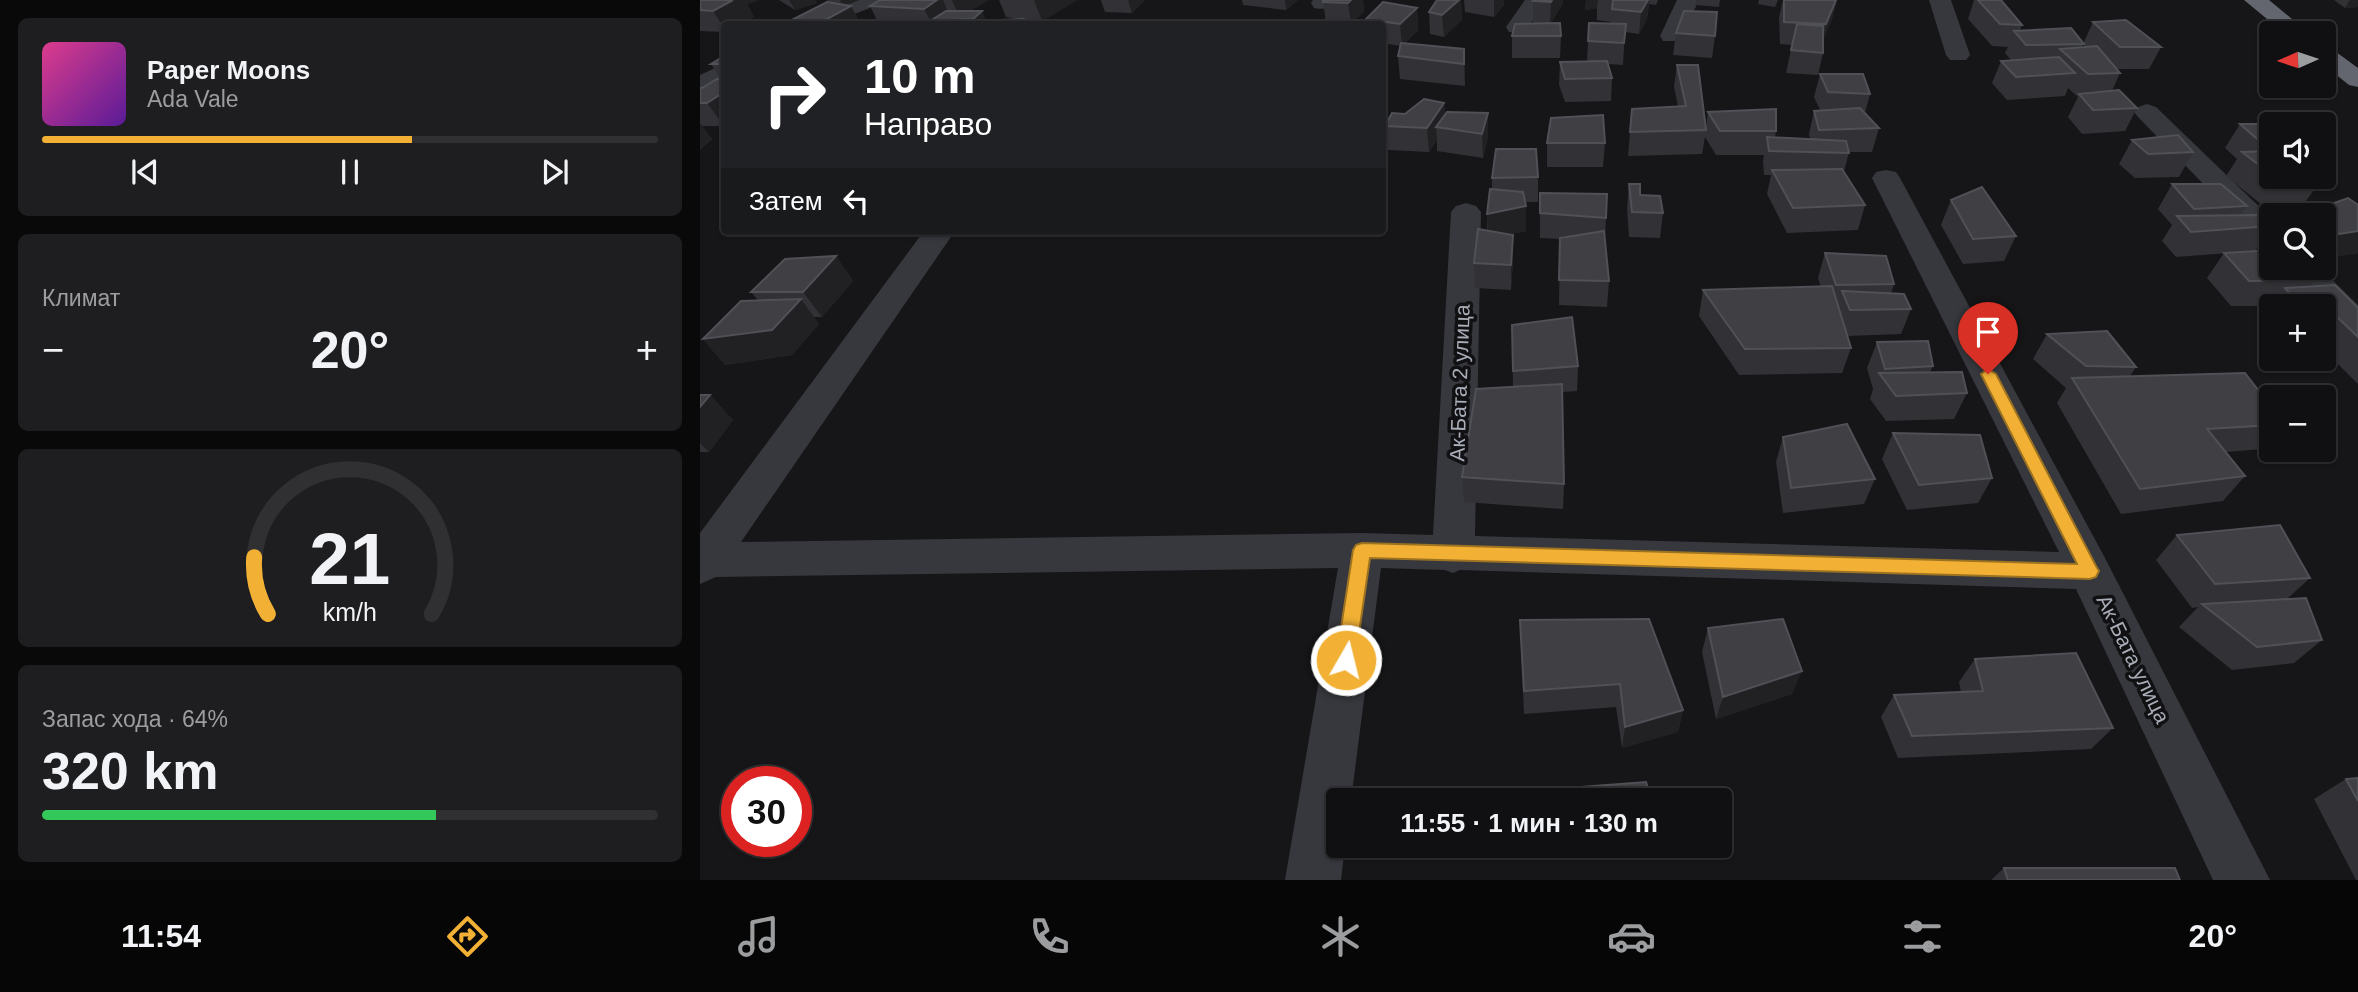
<!DOCTYPE html>
<html lang="ru">
<head>
<meta charset="utf-8">
<style>
  body { margin:0; font-family:Helvetica,sans-serif; background:#1e1e20; color:#f1f3f6; height:100vh; display:flex; flex-direction:column; font-size:26px; white-space:nowrap }
  * { box-sizing:border-box; margin:0 }
  p { font-size:23px; color:#9c9d9f }
  .icon { flex:none; width:38px; height:38px; fill:none; stroke:currentColor; stroke-width:2; stroke-linecap:round; stroke-linejoin:round }
  .map { position:relative; flex:1; overflow:hidden }
  .panel { display:flex; flex-direction:column; gap:18px; padding:18px; background:#09090a; width:700px }
  .panel>* { flex:none }
  .guide { position:absolute; left:21px; top:21px; width:665px; height:214px; border-radius:7px; box-shadow:0 2px 5px #0004,0 0 0 2px #303032; background:#202124; color:#fff; overflow:hidden }
  .needle { width:46px; rotate:267deg }
  .controls { position:absolute; left:1559px; top:21px; display:grid; gap:14px }
  .controls a { display:grid; place-items:center; width:77px; height:77px; border-radius:7px; background:#101012; box-shadow:0 2px 5px #0004,0 0 0 2px #303032; font-size:35px }
  .speed { position:absolute; left:21px; top:766px; display:flex; gap:14px; font-size:35px; font-weight:700; text-align:center }
  .speed>* { display:grid; place-content:center; width:91px; height:91px; border-radius:50%; background:#101012; box-shadow:0 2px 5px #0004,0 0 0 2px #303032; line-height:1 }
  .speed .limit { border:10px solid #d22; background:#fff; color:#111 }
  .pin { position:absolute; display:grid; place-items:center; width:60px; height:60px; color:#fff; margin:-72px -30px; border-radius:50% 50% 50% 0; rotate:-45deg; box-shadow:0 0 7px #0007 }
  .pin .icon { rotate:45deg }
  .me { position:absolute; width:77px; margin:-38px; rotate:8deg; stroke-linejoin:round; filter:drop-shadow(0 0 5px #0008) }
  .turn { display:flex; align-items:center; gap:24px; height:147px; padding:0 28px; font-size:32px }
  .turn .icon { width:91px; height:91px; stroke-width:2.5 }
  .turn b { display:block; font-size:49px; line-height:60px }
  .then { display:flex; align-items:center; height:66px; padding:0 28px; background:#0003; gap:14px; font-size:26px }
  .big { font-size:52px; font-weight:600; line-height:1.1 }
  .panel .card { flex:1; display:flex; flex-direction:column; justify-content:center; gap:10px; min-width:0; padding:0 24px; border-radius:10px; background:#1e1e20 }
  .panel .dial { align-items:center; gap:0 }
  .dial svg { height:182px; overflow:visible; fill:none; stroke:#303032; stroke-width:7; stroke-linecap:round; text-anchor:middle }
  .dial text { fill:#f1f3f6; stroke:none }
  .song { display:flex; align-items:center; gap:21px }
  .cover { width:84px; height:84px; border-radius:10px; background:linear-gradient(135deg,hsl(330 70% 55%),hsl(270 70% 35%)) }
  .played { height:7px; border-radius:4px; background:linear-gradient(90deg,#f2b134 60%,#303032 60%) }
  .keys { display:flex; justify-content:space-around; direction:ltr }
  .heat { display:flex; justify-content:space-between; align-items:center; font-size:38px; direction:ltr }
  .charge { height:10px; border-radius:5px; background:linear-gradient(90deg,#34c759 64%,#303032 0) }
  .trip { position:absolute; left:626px; top:788px; width:406px; height:70px; border-radius:7px; background:#101012; box-shadow:0 2px 5px #0004,0 0 0 2px #303032; font-weight:600; line-height:70px; text-align:center }
  .dock { display:flex; height:112px; justify-content:space-around; align-items:center; background:#060607; color:#9c9d9f }
  .dock .icon { width:49px; height:49px }
  .dock .active { color:#f2b134 }
  .dock b { font-size:32px; color:#f1f3f6 }
  main { display:flex; flex:1; min-height:0 }
  .map>svg:first-child { display:block }
</style>
</head>
<body>
<main>
<section class="panel">
<div class="card">
<div class="song"><i class="cover"></i><div><b>Paper Moons</b><p>Ada Vale</p></div></div>
<div class="played"></div>
<div class="keys"><svg class="icon" aria-label="previous" viewBox="0 0 24 24"><path d="M18 5L8 12l10 7zM5 5v14"/></svg><svg class="icon" aria-label="pause" viewBox="0 0 24 24"><path d="M8 5v14M16 5v14"/></svg><svg class="icon" aria-label="next" viewBox="0 0 24 24"><path d="M6 5l10 7-10 7zM19 5v14"/></svg></div>
</div>
<div class="card"><p>Климат</p>
<div class="heat"><a>−</a><b class="big">20°</b><a>+</a></div>
</div>
<div class="card dial"><svg viewBox="0 0 100 80">
<path d="M14 69A42 42 0 1 1 86 69"/>
<path d="M14 69A42 42 0 0 1 8 44" stroke="#f2b134"/>
<text x="50" y="56" font-size="32" font-weight="700">21</text>
<text x="50" y="72" font-size="11">km/h</text>
</svg></div>
<div class="card"><p>Запас хода · 64%</p><b class="big">320 km</b><div class="charge"></div></div>
</section>
<div class="map">
<svg width="1658" height="880" viewBox="0 0 1658 880">
  <rect width="100%" height="100%" fill="#161618"/>
  <g fill="none" stroke-linecap="round" stroke-linejoin="round">
    <path fill="#37383d" fill-rule="evenodd" d="M 151,0 L 181,0 L 178,5 L 128,24 L 99,24 L 102,19 Z
      M 613,0 L 636,0 C 630,9 624,10 614,8 L 611,3 Z
      M 825,0 L 847,0 L 825,32 L 809,32 L 806,27 Z
      M 977,0 L 999,0 L 982,36 L 979,41 L 963,41 L 960,36 Z
      M 1229,0 L 1251,0 L 1270,55 L 1266,60 L 1250,60 L 1246,55 Z
      M 24,64 L 24,81 L 0,92 L 0,75 Z
      M 1447,104 L 1456,107 L 1572,219 L 1572,246 L 1561,243 L 1438,117 L 1434,112 L 1438,107 Z
      M 1186,170 L 1196,172 L 1200,178 L 1405,558 L 1570,880 L 1513,880 L 1376,589 L 760,570 L 753,573 L 745,570 L 681,568 L 651,800 L 639,800 L 639,845 L 645,845 L 641,880 L 585,880 L 638,568 L 16,577 L 0,584 L 0,533 L 224,231 L 255,231 L 41,542 L 662,533 L 733,535 L 751,212 L 756,206 L 766,203 L 776,206 L 781,212 L 775,536 L 1359,552 L 1172,178 L 1176,172 Z
      M 1586,268 L 1620,268 L 1658,305 L 1658,335 L 1646,332 Z"/>
    <path fill="#63666e" fill-rule="evenodd" d="M 1544,0 L 1569,0 L 1609,33 L 1584,33 Z
      M 1624,47 L 1632,49 L 1658,68 L 1658,87 L 1649,85 L 1624,65 Z"/>
  </g>
  <path fill="#323236" d="M 0,0 L 59,0 L 47,4 L 54,17 L 24,24 L 24,32 L 0,31 Z
    M 79,0 L 115,0 L 117,3 L 95,10 Z
    M 126,0 L 159,0 L 147,5 L 161,24 L 87,24 L 86,23 L 136,4 Z
    M 180,0 L 289,0 L 270,11 L 286,20 L 322,19 L 306,17 L 299,0 L 377,0 L 342,21 L 324,19 L 326,24 L 179,24 L 170,6 Z
    M 401,0 L 445,0 L 432,13 L 405,12 Z
    M 542,0 L 598,0 L 586,10 L 543,5 Z
    M 623,0 L 663,0 L 664,11 L 651,24 L 626,23 Z
    M 737,0 L 761,0 L 762,20 L 744,37 L 730,34 L 729,12 Z
    M 764,0 L 804,0 L 804,5 L 794,17 L 765,12 Z
    M 886,0 L 958,0 L 956,5 L 949,4 L 947,19 L 939,34 L 925,32 L 923,65 L 908,64 L 912,78 L 911,101 L 865,102 L 859,85 L 860,62 L 887,61 L 889,23 L 911,24 L 911,22 L 897,20 L 897,8 L 885,10 Z
    M 996,0 L 1020,0 L 1019,7 L 995,5 Z
    M 1059,0 L 1078,0 L 1075,7 L 1058,4 Z
    M 1083,0 L 1137,0 L 1131,22 L 1123,39 L 1123,53 L 1118,75 L 1086,73 L 1092,45 L 1080,44 L 1079,17 Z
    M 1274,0 L 1301,0 L 1322,25 L 1320,30 L 1384,44 L 1382,47 L 1386,47 L 1383,44 L 1393,22 L 1461,47 L 1449,69 L 1417,69 L 1420,73 L 1412,91 L 1437,108 L 1425,131 L 1382,134 L 1368,117 L 1378,97 L 1368,88 L 1365,96 L 1307,100 L 1292,83 L 1301,61 L 1311,60 L 1305,53 L 1308,47 L 1292,46 L 1268,19 Z
    M 1634,0 L 1658,0 L 1658,7 L 1645,8 Z
    M 833,1 L 863,3 L 851,23 L 861,36 L 860,58 L 812,58 L 812,36 L 843,23 L 833,23 Z
    M 717,8 L 718,30 L 705,43 L 764,49 L 765,86 L 700,79 L 698,56 L 701,46 L 682,43 L 682,24 L 667,24 L 666,19 Z
    M 976,33 L 1015,36 L 1012,58 L 973,55 Z
    M 24,56 L 24,126 L 2,126 L 12,139 L 0,150 L 0,88 L 21,79 L 11,64 Z
    M 977,65 L 1006,128 L 1008,112 L 1076,131 L 1075,138 L 1110,139 L 1109,134 L 1114,111 L 1120,110 L 1114,97 L 1120,74 L 1170,94 L 1165,113 L 1179,128 L 1172,152 L 1149,152 L 1144,172 L 1165,205 L 1158,230 L 1087,233 L 1067,194 L 1071,175 L 1064,175 L 1063,161 L 1064,155 L 1016,155 L 1005,137 L 1002,154 L 928,156 L 932,109 L 978,106 L 974,87 Z
    M 744,103 L 745,114 L 788,113 L 788,137 L 783,158 L 737,151 L 737,140 L 729,152 L 688,150 L 685,126 L 705,114 Z
    M 1540,124 L 1572,124 L 1572,177 L 1623,177 L 1606,201 L 1561,204 L 1526,176 L 1537,159 L 1525,148 Z
    M 1624,139 L 1630,144 L 1624,153 Z
    M 1432,140 L 1493,152 L 1479,177 L 1435,178 L 1419,164 Z
    M 847,143 L 905,143 L 903,167 L 847,167 Z
    M 838,177 L 838,202 L 825,202 L 826,231 L 810,234 L 813,235 L 813,260 L 811,290 L 775,288 L 774,263 L 787,230 L 787,214 L 792,190 L 792,178 Z
    M 929,184 L 940,195 L 963,213 L 960,238 L 929,237 L 927,209 Z
    M 1472,184 L 1547,206 L 1540,215 L 1572,225 L 1572,227 L 1555,251 L 1476,257 L 1462,241 L 1472,225 L 1458,209 Z
    M 840,193 L 906,218 L 905,239 L 909,281 L 907,307 L 859,305 L 860,239 L 840,238 Z
    M 1251,200 L 1316,236 L 1304,261 L 1263,264 L 1241,225 Z
    M 1658,205 L 1658,253 L 1624,258 L 1624,215 L 1604,215 L 1606,213 Z
    M 1125,253 L 1194,284 L 1191,294 L 1211,309 L 1201,334 L 1147,336 L 1151,348 L 1142,373 L 1039,375 L 999,316 L 1003,290 L 1121,287 L 1118,278 Z
    M 1524,253 L 1615,280 L 1610,287 L 1658,308 L 1658,384 L 1624,350 L 1624,306 L 1531,306 L 1507,278 Z
    M 136,256 L 153,281 L 122,317 L 114,317 L 119,324 L 92,355 L 25,365 L 3,339 L 58,300 L 51,292 Z
    M 1572,307 L 1572,320 L 1566,314 Z
    M 812,325 L 878,366 L 877,391 L 862,392 L 864,484 L 863,509 L 764,502 L 762,477 L 813,387 Z
    M 1347,334 L 1436,367 L 1430,376 L 1572,408 L 1572,438 L 1562,449 L 1526,452 L 1545,476 L 1523,501 L 1421,514 L 1357,403 L 1366,388 L 1333,359 Z
    M 1177,342 L 1233,366 L 1230,372 L 1267,393 L 1254,419 L 1186,421 L 1170,399 L 1173,389 L 1167,368 Z
    M 0,395 L 10,395 L 33,420 L 9,452 L 0,452 Z
    M 1193,433 L 1292,478 L 1278,503 L 1207,510 L 1182,459 Z
    M 1083,437 L 1175,479 L 1164,504 L 1083,513 L 1076,462 Z
    M 1477,535 L 1610,578 L 1587,599 L 1622,640 L 1594,663 L 1532,670 L 1479,627 L 1498,607 L 1492,608 L 1456,560 Z
    M 820,620 L 983,710 L 978,732 L 922,748 L 916,707 L 824,714 Z
    M 1008,628 L 1092,694 L 1016,719 L 1002,652 Z
    M 1275,659 L 1413,728 L 1391,749 L 1198,758 L 1181,717 L 1194,695 L 1261,692 L 1259,682 Z
    M 1658,778 L 1658,880 L 1656,880 L 1614,799 L 1646,779 Z
    M 763,845 L 963,845 L 959,857 L 765,859 Z
    M 1304,868 L 1480,880 L 1291,880 Z"/>
  <path fill="#212124" d="M 32,0 L 59,0 L 47,4 L 54,17 L 41,24 L 24,24 L 24,28 L 13,11 Z
    M 89,0 L 115,0 L 117,3 L 95,10 Z
    M 140,0 L 159,0 L 143,7 Z
    M 237,0 L 243,0 L 251,19 L 230,21 L 232,24 L 224,9 Z
    M 252,0 L 289,0 L 259,17 Z
    M 334,0 L 377,0 L 342,21 Z
    M 428,0 L 445,0 L 432,13 Z
    M 585,0 L 598,0 L 586,10 Z
    M 651,0 L 663,0 L 664,11 L 651,24 L 648,3 Z
    M 759,0 L 761,0 L 762,20 L 744,37 L 742,15 Z
    M 794,0 L 804,0 L 804,5 L 794,17 Z
    M 852,0 L 863,0 L 863,3 L 850,24 L 851,2 Z
    M 886,0 L 898,0 L 897,8 L 885,10 Z
    M 948,0 L 949,0 L 947,19 L 939,34 L 941,12 Z
    M 1136,0 L 1131,22 L 1121,46 L 1126,24 Z
    M 1650,0 L 1658,0 L 1658,7 L 1645,8 Z
    M 151,6 L 161,24 L 118,24 Z
    M 717,8 L 718,30 L 702,46 L 700,24 Z
    M 282,11 L 288,24 L 275,24 L 273,19 Z
    M 323,19 L 326,24 L 319,24 Z
    M 24,92 L 24,126 L 7,103 Z
    M 744,103 L 746,126 L 736,127 L 737,140 L 729,152 L 727,128 Z
    M 788,113 L 788,137 L 783,158 L 782,134 Z
    M 0,123 L 12,139 L 0,150 Z
    M 826,206 L 826,231 L 788,239 L 787,214 Z
    M 1658,231 L 1658,253 L 1624,258 L 1624,253 L 1639,234 Z
    M 813,235 L 813,260 L 811,290 L 811,265 Z
    M 136,256 L 153,281 L 122,317 L 103,292 Z
    M 101,299 L 119,324 L 92,355 L 25,365 L 3,339 Z
    M 10,395 L 33,420 L 9,452 L 0,443 L 0,407 Z
    M 1102,671 L 1092,694 L 1016,719 L 1023,697 Z
    M 983,710 L 978,732 L 922,748 L 925,727 Z"/>
  <path fill="#3f3f44" stroke="#4f5156" stroke-width="2" d="M 0,0 L 33,0 L 13,11 L 0,10 Z
    M 180,0 L 237,0 L 224,9 L 170,6 Z
    M 623,0 L 651,0 L 648,3 L 623,2 Z
    M 737,0 L 759,0 L 742,15 L 729,12 Z
    M 834,0 L 852,0 L 851,2 L 833,1 Z
    M 912,0 L 948,0 L 941,12 L 912,9 L 913,0 Z
    M 1084,0 L 1136,0 L 1126,24 L 1084,22 Z
    M 1278,0 L 1301,0 L 1322,25 L 1300,24 Z
    M 127,2 L 151,6 L 118,24 L 86,23 Z
    M 683,2 L 717,8 L 700,24 L 666,19 Z
    M 246,11 L 282,11 L 273,19 L 230,21 Z
    M 984,11 L 1017,12 L 1015,36 L 976,33 Z
    M 323,19 L 319,24 L 270,24 L 273,21 Z
    M 1426,20 L 1461,47 L 1420,47 L 1393,22 Z
    M 860,23 L 861,36 L 812,36 L 815,24 Z
    M 889,23 L 926,24 L 924,43 L 888,41 Z
    M 1097,24 L 1123,26 L 1123,53 L 1091,50 Z
    M 1371,28 L 1384,44 L 1326,45 L 1314,31 Z
    M 701,43 L 764,49 L 764,64 L 698,56 Z
    M 1397,46 L 1420,73 L 1388,74 L 1360,49 Z
    M 24,56 L 24,64 L 11,64 Z
    M 1359,57 L 1375,73 L 1316,77 L 1301,61 Z
    M 907,61 L 912,78 L 865,79 L 860,62 Z
    M 977,65 L 998,65 L 1006,130 L 930,132 L 932,109 L 986,106 Z
    M 1120,74 L 1163,74 L 1170,94 L 1128,92 Z
    M 17,79 L 24,79 L 24,92 L 7,103 L 0,103 L 0,88 L 2,88 Z
    M 1419,90 L 1437,108 L 1393,110 L 1379,94 Z
    M 724,99 L 744,103 L 727,128 L 685,126 L 692,113 L 705,114 Z
    M 1160,108 L 1179,128 L 1119,130 L 1114,111 Z
    M 1076,109 L 1076,131 L 1020,131 L 1008,112 Z
    M 747,112 L 788,113 L 782,134 L 736,127 Z
    M 903,115 L 905,143 L 847,143 L 851,118 Z
    M 1540,124 L 1606,124 L 1572,124 L 1572,145 L 1564,145 Z
    M 1478,135 L 1493,152 L 1448,154 L 1432,140 Z
    M 1067,137 L 1146,141 L 1149,153 L 1069,151 Z
    M 1624,139 L 1630,144 L 1624,144 Z
    M 796,149 L 836,149 L 838,177 L 792,178 Z
    M 1572,151 L 1572,175 L 1542,152 Z
    M 1142,169 L 1165,205 L 1093,208 L 1072,170 Z
    M 1574,177 L 1623,177 L 1577,179 Z
    M 929,184 L 940,184 L 940,195 L 960,196 L 963,213 L 932,212 Z
    M 1472,184 L 1521,184 L 1547,206 L 1494,209 Z
    M 1282,187 L 1316,236 L 1273,239 L 1251,200 Z
    M 790,189 L 823,192 L 826,206 L 787,214 Z
    M 840,193 L 907,194 L 906,218 L 840,213 Z
    M 1648,198 L 1658,205 L 1658,231 L 1639,234 L 1624,224 L 1624,215 L 1610,215 L 1606,213 Z
    M 1561,215 L 1572,226 L 1491,232 L 1477,216 Z
    M 778,229 L 813,235 L 811,265 L 774,263 Z
    M 904,231 L 909,281 L 859,280 L 860,238 Z
    M 1572,250 L 1572,268 L 1605,268 L 1615,280 L 1549,281 L 1524,253 Z
    M 1125,253 L 1186,256 L 1194,284 L 1136,285 Z
    M 136,256 L 103,292 L 51,292 L 85,259 Z
    M 1635,285 L 1658,308 L 1658,337 L 1630,310 L 1624,311 L 1624,306 L 1601,306 L 1585,288 Z
    M 1132,286 L 1151,348 L 1045,349 L 1003,290 Z
    M 1142,291 L 1204,294 L 1211,309 L 1150,310 Z
    M 101,299 L 72,330 L 3,339 L 41,301 Z
    M 872,317 L 878,366 L 813,371 L 812,325 Z
    M 1407,331 L 1436,367 L 1386,366 L 1347,334 Z
    M 1228,341 L 1233,366 L 1185,369 L 1177,342 Z
    M 1262,372 L 1267,393 L 1196,396 L 1179,373 Z
    M 1545,373 L 1572,408 L 1572,425 L 1507,429 L 1545,476 L 1440,489 L 1372,378 Z
    M 862,384 L 864,484 L 762,477 L 776,389 Z
    M 0,395 L 10,395 L 0,407 Z
    M 1147,424 L 1175,479 L 1091,488 L 1083,437 Z
    M 1193,433 L 1280,435 L 1292,478 L 1219,485 Z
    M 1580,525 L 1610,578 L 1515,584 L 1477,535 Z
    M 1606,598 L 1622,640 L 1557,647 L 1502,604 Z
    M 949,619 L 983,710 L 925,727 L 920,684 L 824,691 L 820,620 Z
    M 1083,619 L 1102,671 L 1023,697 L 1008,628 Z
    M 1376,653 L 1413,728 L 1212,736 L 1194,695 L 1283,691 L 1275,659 Z
    M 1658,778 L 1658,801 L 1646,779 Z
    M 946,782 L 952,800 L 773,800 L 775,795 Z
    M 1304,868 L 1475,868 L 1480,880 L 1308,880 Z"/>
  <path fill="#f2b134" stroke="#9d7322" stroke-width="2" d="M 1288,369 L 1296,374 L 1396,566 L 1399,571 L 1396,577 L 1390,579 L 670,558 L 655,660 L 652,666 L 646,669 L 639,666 L 636,660 L 653,550 L 656,545 L 662,543 L 1377,564 L 1281,374 Z"/>
  <g text-anchor="middle" stroke-width="7" stroke-linejoin="round" paint-order="stroke">
    <g font-size="21" fill="#a8adb8" stroke="#111113">
      <text transform="translate(760 383) rotate(-88)" y="7">Ак-Бата 2 улица</text>
      <text transform="translate(1433 659) rotate(64)" y="7">Ак-Бата улица</text>
    </g>
  </g>
</svg>
<div class="controls">
<a><svg class="needle" viewBox="-14 -14 28 28"><path d="M0-13l5 13h-10z" fill="#e53935"/><path d="M0 13l5-13h-10z" fill="#9c9d9f"/></svg></a>
<a><svg class="icon" aria-label="sound" viewBox="0 0 24 24"><path d="M4 9h4l5-4v14l-5-4H4zM17 9q2 3 0 6"/></svg></a>
<a><svg class="icon" aria-label="search" viewBox="0 0 24 24"><circle cx="10" cy="10" r="6"/><path d="M15 15l6 6"/></svg></a>
<a>+</a>
<a>−</a>
</div>
<div class="speed"><div class="limit">30</div></div>
<div class="pin" style="left:1288px;top:374px;background:#d93025"><svg class="icon" aria-label="arrive" viewBox="0 0 24 24"><path d="M6 21V4h12l-3 4 3 4H6"/></svg></div>
<svg class="me" style="left:646px;top:660px" viewBox="-20 -20 40 40"><circle r="17" fill="#f2b134" stroke="#fff" stroke-width="3"/><path d="M0-11L8 9 0 5-8 9z" fill="#fff"/></svg>
<div class="trip">11:55 · 1 мин · 130 m</div>
<div class="guide">
<div class="turn"><svg class="icon" aria-label="right" viewBox="0 0 24 24"><path d="M7 20v-9h11M14 6l5 5-5 5"/></svg><div><b>10 m</b>Направо</div></div>
<div class="then">Затем<svg class="icon" aria-label="left" viewBox="0 0 24 24"><path d="M17 20v-9H6M10 6l-5 5 5 5"/></svg></div>
</div>
</div>
</main>
<nav class="dock">
<b>11:54</b>
<svg class="icon active" aria-label="directions" viewBox="0 0 24 24"><path d="M12 3l9 9-9 9-9-9zM9 14v-3h6M13 9l2 2-2 2"/></svg>
<svg class="icon" aria-label="music" viewBox="0 0 24 24"><path d="M9 18V5l10-2v13"/><circle cx="6" cy="18" r="3"/><circle cx="16" cy="16" r="3"/></svg>
<svg class="icon" aria-label="phone" viewBox="0 0 24 24"><path d="M5 4h4l2 5-3 2q2 4 5 5l2-3 5 2v4C11 20 4 13 5 4z"/></svg>
<svg class="icon" aria-label="climate" viewBox="0 0 24 24"><path d="M12 3v18M4 7l16 10M4 17L20 7"/></svg>
<svg class="icon" aria-label="car" viewBox="0 0 24 24"><path d="M5 17H2v-5l4-1 3-4h7l3 4 3 1v5h-3M9 17h6M6 11h13"/><circle cx="7" cy="17" r="2"/><circle cx="17" cy="17" r="2"/></svg>
<svg class="icon" aria-label="filters" viewBox="0 0 24 24"><path d="M4 7h16M4 17h16"/><circle cx="9" cy="7" r="2"/><circle cx="15" cy="17" r="2"/></svg>
<b>20°</b>
</nav>
</body>
</html>
